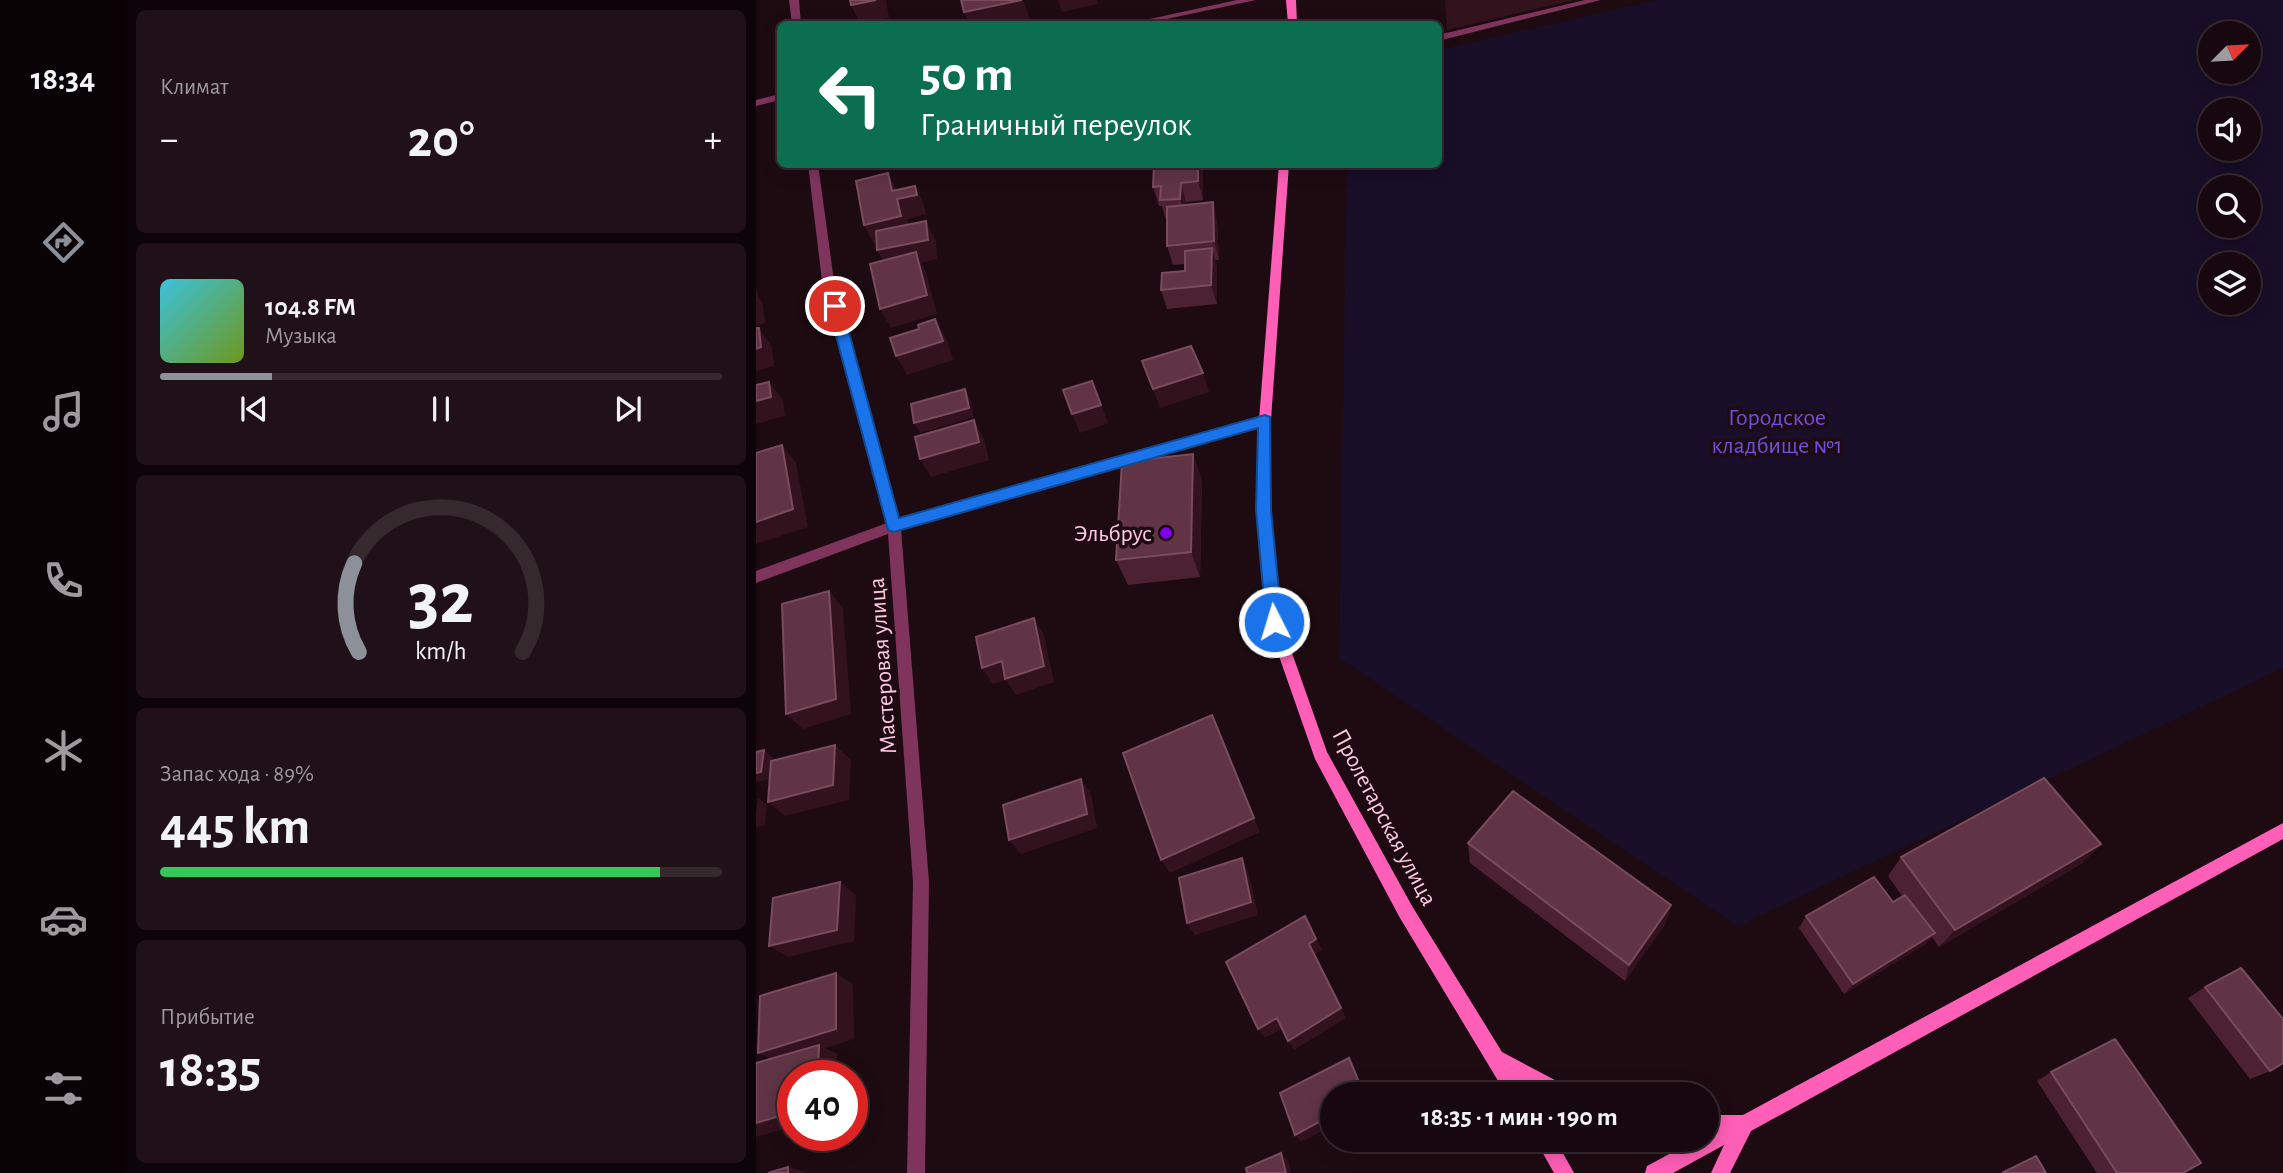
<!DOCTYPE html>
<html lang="ru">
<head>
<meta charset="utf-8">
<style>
  body { margin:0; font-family:"Alegreya Sans",sans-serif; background:#1f1117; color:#f1f3f6; height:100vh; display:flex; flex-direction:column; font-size:26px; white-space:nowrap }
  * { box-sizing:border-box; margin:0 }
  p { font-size:23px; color:#9e9a9e }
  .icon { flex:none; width:38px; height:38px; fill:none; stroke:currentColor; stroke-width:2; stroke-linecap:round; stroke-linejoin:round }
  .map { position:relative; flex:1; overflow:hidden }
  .sheet { display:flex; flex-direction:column; gap:10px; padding:10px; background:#0c0408; width:630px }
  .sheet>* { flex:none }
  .banner { position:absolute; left:21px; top:21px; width:665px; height:147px; border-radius:10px; box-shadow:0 4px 18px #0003,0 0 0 2px #35292e; background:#0b6e4f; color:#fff; overflow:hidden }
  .needle { width:46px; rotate:66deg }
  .tools { position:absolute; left:1442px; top:21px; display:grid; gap:14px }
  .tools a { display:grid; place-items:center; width:63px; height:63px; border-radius:50%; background:#16080e; box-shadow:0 4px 18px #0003,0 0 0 2px #35292e; font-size:35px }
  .speed { position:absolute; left:21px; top:1060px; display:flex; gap:14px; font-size:35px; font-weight:700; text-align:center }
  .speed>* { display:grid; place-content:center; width:91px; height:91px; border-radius:50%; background:#16080e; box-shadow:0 4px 18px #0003,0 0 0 2px #35292e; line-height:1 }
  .speed .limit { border:10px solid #d22; background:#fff; color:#111 }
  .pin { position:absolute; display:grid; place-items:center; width:60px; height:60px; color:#fff; margin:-30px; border:4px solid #fff; border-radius:50%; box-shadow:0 2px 7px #0007 }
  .me { position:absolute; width:77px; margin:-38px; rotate:355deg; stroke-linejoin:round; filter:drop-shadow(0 0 5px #0008) }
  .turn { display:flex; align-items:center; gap:24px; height:147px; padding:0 28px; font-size:32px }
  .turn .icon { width:91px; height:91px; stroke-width:2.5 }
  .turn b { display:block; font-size:49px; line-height:60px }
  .big { font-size:52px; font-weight:700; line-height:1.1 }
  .sheet .widget { flex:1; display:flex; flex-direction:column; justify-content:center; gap:10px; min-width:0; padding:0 24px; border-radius:10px; background:#1f1117 }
  .sheet .dial { align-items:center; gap:0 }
  .dial svg { height:182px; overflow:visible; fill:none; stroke:#35292e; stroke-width:7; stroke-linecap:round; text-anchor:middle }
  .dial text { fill:#f1f3f6; stroke:none }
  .song { display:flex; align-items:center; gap:21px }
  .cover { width:84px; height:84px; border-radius:10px; background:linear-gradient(135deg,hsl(190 70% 55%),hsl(80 70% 35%)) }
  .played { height:7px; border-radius:4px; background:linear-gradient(90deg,#8c9099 20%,#35292e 20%) }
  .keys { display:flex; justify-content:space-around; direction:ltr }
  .heat { display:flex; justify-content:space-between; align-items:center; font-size:38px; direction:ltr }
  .charge { height:10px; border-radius:5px; background:linear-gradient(90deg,#34c759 89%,#35292e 0) }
  .trip { position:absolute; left:564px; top:1082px; width:399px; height:70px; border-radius:35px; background:#16080e; box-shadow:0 4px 18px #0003,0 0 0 2px #35292e; font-weight:700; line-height:70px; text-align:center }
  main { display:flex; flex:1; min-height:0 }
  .menu { display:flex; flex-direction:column; width:126px; justify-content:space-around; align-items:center; background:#090306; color:#9e9a9e }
  .menu .icon { width:49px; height:49px }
  .menu .active { color:#8c9099 }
  .menu b { font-size:32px; color:#f1f3f6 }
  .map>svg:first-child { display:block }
</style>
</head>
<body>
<main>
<nav class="menu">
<b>18:34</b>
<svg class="icon active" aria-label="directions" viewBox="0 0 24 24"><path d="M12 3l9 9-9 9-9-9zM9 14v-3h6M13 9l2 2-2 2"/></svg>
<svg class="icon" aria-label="music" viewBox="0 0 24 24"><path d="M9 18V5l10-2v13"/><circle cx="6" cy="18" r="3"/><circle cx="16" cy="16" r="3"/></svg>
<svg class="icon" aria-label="phone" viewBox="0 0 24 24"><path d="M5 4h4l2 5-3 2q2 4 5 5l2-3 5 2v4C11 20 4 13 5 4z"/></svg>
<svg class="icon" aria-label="climate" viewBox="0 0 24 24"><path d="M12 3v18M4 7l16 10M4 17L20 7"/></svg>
<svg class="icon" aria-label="car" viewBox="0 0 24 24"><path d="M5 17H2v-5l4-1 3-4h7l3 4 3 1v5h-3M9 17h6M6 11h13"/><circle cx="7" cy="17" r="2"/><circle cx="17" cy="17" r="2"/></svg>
<svg class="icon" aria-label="filters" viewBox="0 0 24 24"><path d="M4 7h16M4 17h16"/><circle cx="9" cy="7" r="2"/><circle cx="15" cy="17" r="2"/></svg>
</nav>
<section class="sheet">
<div class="widget"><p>Климат</p>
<div class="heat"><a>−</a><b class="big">20°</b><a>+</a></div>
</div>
<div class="widget">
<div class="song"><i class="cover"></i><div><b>104.8 FM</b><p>Музыка</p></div></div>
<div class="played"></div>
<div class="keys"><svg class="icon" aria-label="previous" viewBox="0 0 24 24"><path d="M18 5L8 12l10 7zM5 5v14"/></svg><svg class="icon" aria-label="pause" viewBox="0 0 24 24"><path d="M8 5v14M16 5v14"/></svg><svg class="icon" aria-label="next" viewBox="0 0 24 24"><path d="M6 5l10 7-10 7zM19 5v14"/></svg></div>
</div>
<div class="widget dial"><svg viewBox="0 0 100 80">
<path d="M14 69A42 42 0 1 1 86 69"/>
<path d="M14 69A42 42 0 0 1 12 30" stroke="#8c9099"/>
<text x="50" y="56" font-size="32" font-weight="700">32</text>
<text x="50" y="72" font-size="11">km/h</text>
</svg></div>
<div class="widget"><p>Запас хода · 89%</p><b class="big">445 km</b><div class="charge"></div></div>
<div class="widget"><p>Прибытие</p><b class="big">18:35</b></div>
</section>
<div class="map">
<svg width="1527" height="1173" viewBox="0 0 1527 1173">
  <rect width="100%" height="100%" fill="#1e0b12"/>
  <path fill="#180e28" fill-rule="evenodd" d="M 900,0 L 1527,0 L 1527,668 L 982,926 L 583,658 L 591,165 L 682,164 L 683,50 ZM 1454,33 L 1493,33 L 1493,72 L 1454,72 ZM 1454,110 L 1493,110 L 1493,149 L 1454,149 ZM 1454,187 L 1493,187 L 1493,226 L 1454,226 ZM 1454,264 L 1493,264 L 1493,303 L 1454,303 Z"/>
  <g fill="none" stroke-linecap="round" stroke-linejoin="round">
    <path fill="#7f345c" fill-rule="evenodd" d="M 33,0 L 43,0 L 45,24 L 36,24 Z
      M 481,0 L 500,0 L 387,24 L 371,24 Z
      M 829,0 L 845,0 L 682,41 L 682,35 Z
      M 24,94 L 24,100 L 0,106 L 0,100 Z
      M 52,164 L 62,164 L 78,281 L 143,519 L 509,415 L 515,420 L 509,425 L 145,529 L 173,882 L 169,1173 L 151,1173 L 157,882 L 132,534 L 0,583 L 0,571 L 131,523 L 66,281 Z"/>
    <path fill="#ff5fb6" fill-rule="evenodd" d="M 530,0 L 540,0 L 541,24 L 532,24 Z
      M 523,164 L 533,164 L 515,420 L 515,510 L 525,622 L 571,752 L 656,906 L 746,1052 L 814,1088 L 817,1094 L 789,1094 L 763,1080 L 770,1094 L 750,1094 L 644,918 L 559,759 L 511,622 L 501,510 L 503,420 Z
      M 1527,823 L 1527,839 L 995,1131 L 974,1173 L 955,1173 L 968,1145 L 917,1173 L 889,1173 L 891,1166 L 941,1139 L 950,1139 L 952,1133 L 950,1133 L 950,1115 L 987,1115 Z
      M 779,1139 L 799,1139 L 818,1173 L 798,1173 Z"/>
  </g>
  <path fill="#4c2232" d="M 447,164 L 447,200 L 430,202 L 430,205 L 461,221 L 463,260 L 459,260 L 461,267 L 461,304 L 411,309 L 405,290 L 429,271 L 429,264 L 417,265 L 411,246 L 411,219 L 410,220 L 406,206 L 403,206 L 397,187 Z
    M 437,454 L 446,481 L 444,577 L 372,585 L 360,560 Z
    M 712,843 L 910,923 L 869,981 L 714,863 Z
    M 1345,844 L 1325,864 L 1183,947 L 1176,937 L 1168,945 L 1088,994 L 1043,928 L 1050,916 L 1137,902 L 1146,896 L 1132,876 L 1145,857 Z
    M 1449,987 L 1514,1071 L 1494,1079 L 1432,998 Z
    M 1295,1072 L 1427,1173 L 1341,1173 L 1281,1081 Z"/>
  <path fill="#32121d" d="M 120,0 L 130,0 L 133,18 L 104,24 L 95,5 Z
    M 267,0 L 274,19 L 247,24 L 213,24 L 208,12 Z
    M 302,0 L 341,0 L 342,4 L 306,12 Z
    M 689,0 L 818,0 L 691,30 Z
    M 442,164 L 447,164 L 447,200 L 442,181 Z
    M 132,173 L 142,193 L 159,186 L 168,205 L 170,214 L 151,219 L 155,235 L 118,244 L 108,225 L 136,191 Z
    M 425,183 L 430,202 L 430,218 L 424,199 Z
    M 457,202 L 461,221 L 463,260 L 458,241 Z
    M 170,221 L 180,241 L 181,259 L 165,263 L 170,272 L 181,314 L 135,328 L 124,309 L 132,269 L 121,250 Z
    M 456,248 L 461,267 L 461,304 L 455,285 Z
    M 0,288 L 3,298 L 7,304 L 9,323 L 0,326 Z
    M 179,319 L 190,338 L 197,360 L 151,375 L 140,356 Z
    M 3,328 L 16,347 L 18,366 L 0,371 L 0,349 Z
    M 447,373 L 453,392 L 404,408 L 397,389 Z
    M 336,381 L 352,423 L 324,433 L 316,414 Z
    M 13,382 L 27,400 L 29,416 L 0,424 L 0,401 Z
    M 209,389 L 214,399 L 218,417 L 164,433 L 158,423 Z
    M 218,420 L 228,439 L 233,460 L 175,477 L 164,459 Z
    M 26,445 L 40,463 L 52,527 L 0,544 L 0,522 Z
    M 437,454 L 446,481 L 444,577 L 435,552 Z
    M 73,591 L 87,608 L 95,714 L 47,729 L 30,714 Z
    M 278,618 L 288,635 L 298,682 L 260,695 L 250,680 L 237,684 L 226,668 Z
    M 462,731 L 504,832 L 414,873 L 405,860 Z
    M 79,745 L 95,760 L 93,800 L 29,816 L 12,802 Z
    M 8,750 L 17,758 L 14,779 L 0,782 L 0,773 Z
    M 325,779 L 335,794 L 341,828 L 265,854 L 253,840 Z
    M 2,798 L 11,805 L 9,825 L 0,827 L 0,813 Z
    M 1345,844 L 1325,864 L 1183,947 L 1199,930 Z
    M 486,858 L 492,871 L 502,915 L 439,935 L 431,923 Z
    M 84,882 L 100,895 L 98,941 L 32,957 L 13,946 Z
    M 915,905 L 910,923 L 869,981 L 873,965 Z
    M 1179,933 L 1168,945 L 1088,994 L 1097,984 Z
    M 560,939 L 566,950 L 558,955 L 553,944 Z
    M 80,973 L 97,984 L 98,1039 L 69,1048 L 81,1054 L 81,1076 L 62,1076 L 22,1062 L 2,1053 Z
    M 585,1008 L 590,1018 L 538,1050 L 532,1041 Z
    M 521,1018 L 527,1028 L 509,1038 L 502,1029 Z
    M 37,1112 L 37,1126 L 0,1137 L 0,1123 Z
    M 576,1115 L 576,1126 L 545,1142 L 539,1135 Z
    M 525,1153 L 532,1160 L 535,1173 L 530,1173 Z
    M 32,1167 L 51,1173 L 32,1173 Z"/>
  <path fill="#603445" stroke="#794b5d" stroke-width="2" d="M 94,0 L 120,0 L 95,5 Z
    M 205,0 L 266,0 L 208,12 Z
    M 179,20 L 180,24 L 158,24 Z
    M 398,164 L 442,164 L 442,181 L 425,183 L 424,199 L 404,200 L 405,186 L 397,187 Z
    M 132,173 L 136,191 L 159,186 L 161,195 L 141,199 L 145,216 L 108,225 L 100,181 Z
    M 457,202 L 458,241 L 411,246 L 411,207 Z
    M 170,221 L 172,240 L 121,250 L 120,231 Z
    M 456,248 L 455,285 L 405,290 L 406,273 L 429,271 L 429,251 Z
    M 160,252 L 171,295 L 124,309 L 114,264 Z
    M 179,319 L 187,341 L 140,356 L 134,338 L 163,329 L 162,325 Z
    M 0,328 L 3,328 L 5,347 L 0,349 Z
    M 435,346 L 447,373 L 397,389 L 386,361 Z
    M 336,381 L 345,405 L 316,414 L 307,390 Z
    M 13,382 L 15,397 L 0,401 L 0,385 Z
    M 209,389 L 213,408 L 158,423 L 155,404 Z
    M 218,420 L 223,442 L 164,459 L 159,437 Z
    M 26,445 L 37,509 L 0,522 L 0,453 Z
    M 437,454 L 435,552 L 360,560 L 366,462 Z
    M 73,591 L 80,699 L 30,714 L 26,604 Z
    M 278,618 L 288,666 L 249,679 L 246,661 L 226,668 L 220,637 Z
    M 456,715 L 498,818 L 405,860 L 367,753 Z
    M 79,745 L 77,785 L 12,802 L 15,761 Z
    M 8,750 L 5,772 L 0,773 L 0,752 Z
    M 1288,778 L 1345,844 L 1199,930 L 1145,857 Z
    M 325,779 L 331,814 L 253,840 L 247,805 Z
    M 757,791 L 915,905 L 873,965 L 712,843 Z
    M 486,858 L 495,902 L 431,923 L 423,878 Z
    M 1118,877 L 1137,902 L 1149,895 L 1179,933 L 1097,984 L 1050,916 Z
    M 84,882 L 81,930 L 13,946 L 17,898 Z
    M 549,916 L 560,939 L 553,944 L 585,1008 L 532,1041 L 521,1018 L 502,1029 L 470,962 Z
    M 1485,968 L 1527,1019 L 1527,1063 L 1514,1071 L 1449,987 Z
    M 80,973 L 80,1029 L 2,1053 L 4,996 Z
    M 1359,1039 L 1445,1163 L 1427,1173 L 1361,1173 L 1295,1072 Z
    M 63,1045 L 62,1076 L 37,1076 L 37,1112 L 0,1123 L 0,1063 Z
    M 593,1058 L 608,1094 L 576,1094 L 576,1115 L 539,1135 L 524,1093 Z
    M 525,1153 L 530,1173 L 491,1173 L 490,1168 Z
    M 1280,1156 L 1290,1173 L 1246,1173 Z
    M 32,1167 L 32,1173 L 12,1173 Z"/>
  <path fill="#1a73e8" stroke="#114b97" stroke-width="2" d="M 79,301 L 86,306 L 143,518 L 509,415 L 514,417 L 515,510 L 526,622 L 523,627 L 512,627 L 510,622 L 500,510 L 502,428 L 138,532 L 132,530 L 72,306 Z"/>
  <circle fill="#8100f3" stroke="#1e0b12" stroke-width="2.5" cx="410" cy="533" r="7"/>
  <g text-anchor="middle" stroke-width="7" stroke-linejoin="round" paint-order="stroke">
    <g font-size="24" fill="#6b50e2" stroke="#1e0b12">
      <text x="1021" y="425">Городское<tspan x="1021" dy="28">кладбище №1</tspan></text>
    </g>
    <g font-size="24" fill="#ffc8e1" stroke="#1e0b12" text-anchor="end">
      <text x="396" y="541">Эльбрус</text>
    </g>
    <g font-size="24" fill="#ffc8e1" stroke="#1e0b12">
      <text transform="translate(126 666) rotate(-94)" y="8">Мастеровая улица</text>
      <text transform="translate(629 817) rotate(62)" y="8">Пролетарская улица</text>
    </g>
  </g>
</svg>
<div class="tools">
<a><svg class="needle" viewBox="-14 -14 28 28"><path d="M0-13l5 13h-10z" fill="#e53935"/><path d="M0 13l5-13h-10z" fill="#9e9a9e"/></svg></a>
<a><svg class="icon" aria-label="sound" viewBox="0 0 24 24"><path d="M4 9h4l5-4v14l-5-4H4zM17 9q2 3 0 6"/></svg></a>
<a><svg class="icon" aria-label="search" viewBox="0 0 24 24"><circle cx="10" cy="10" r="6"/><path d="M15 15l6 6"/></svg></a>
<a><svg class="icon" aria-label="layers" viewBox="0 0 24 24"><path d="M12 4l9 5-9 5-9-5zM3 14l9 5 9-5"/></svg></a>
</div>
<div class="speed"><div class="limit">40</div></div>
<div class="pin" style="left:79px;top:306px;background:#d93025"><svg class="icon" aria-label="arrive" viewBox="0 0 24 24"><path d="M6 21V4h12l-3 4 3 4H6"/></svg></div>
<svg class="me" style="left:518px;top:622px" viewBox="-20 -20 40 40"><circle r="17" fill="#1a73e8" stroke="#fff" stroke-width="3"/><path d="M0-11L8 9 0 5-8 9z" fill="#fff"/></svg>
<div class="trip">18:35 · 1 мин · 190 m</div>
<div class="banner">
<div class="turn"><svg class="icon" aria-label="left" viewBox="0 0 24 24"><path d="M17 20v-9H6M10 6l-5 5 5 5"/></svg><div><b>50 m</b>Граничный переулок</div></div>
</div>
</div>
</main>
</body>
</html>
